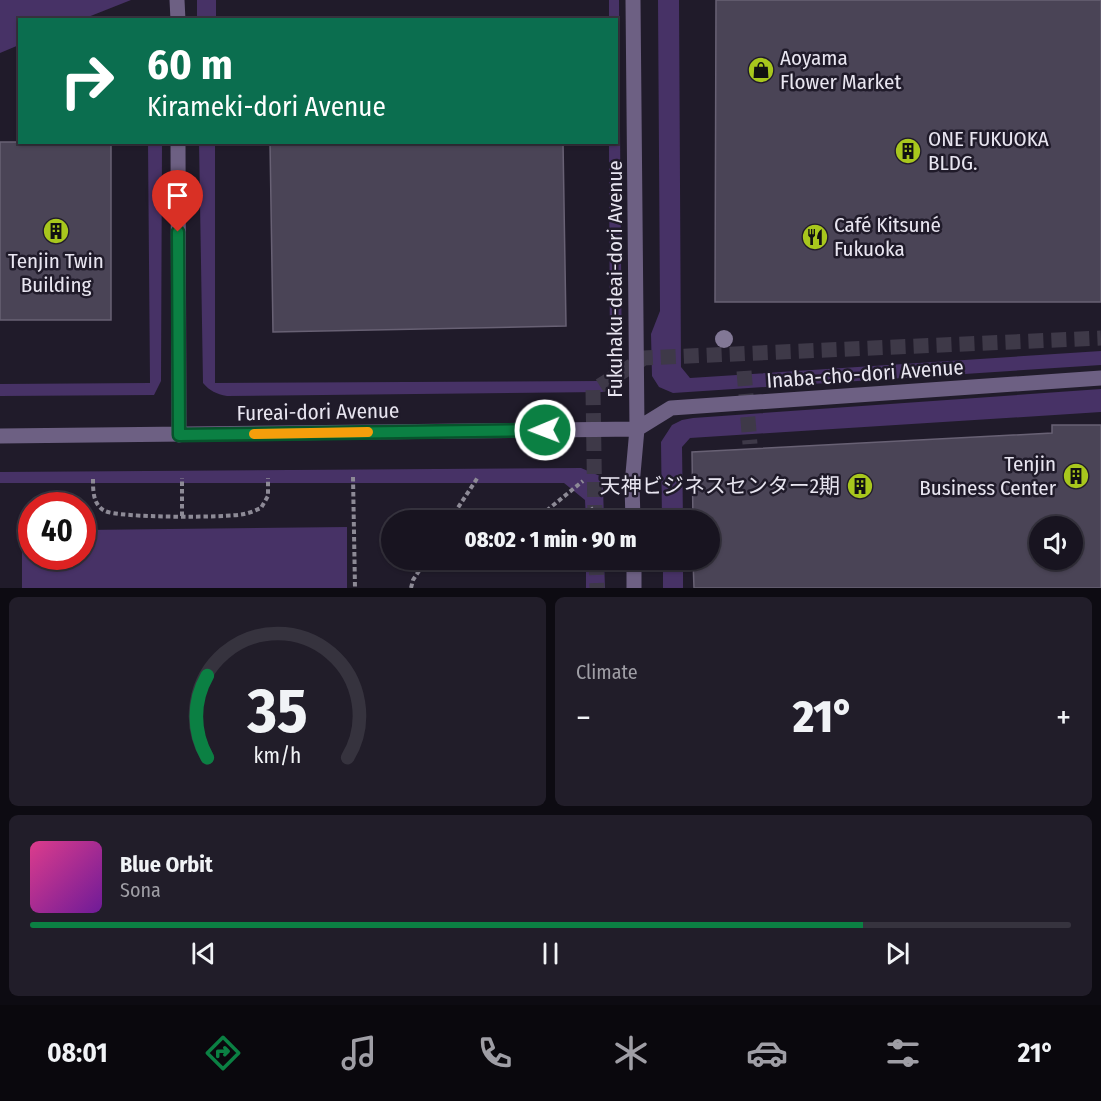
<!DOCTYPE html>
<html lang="en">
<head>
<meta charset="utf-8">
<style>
  body { margin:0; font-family:"Fira Sans Condensed","Noto Sans JP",sans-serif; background:#211d29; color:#f1f3f6; height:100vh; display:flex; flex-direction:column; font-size:22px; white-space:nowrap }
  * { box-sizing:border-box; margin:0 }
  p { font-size:20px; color:#9f9ea5 }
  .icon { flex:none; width:33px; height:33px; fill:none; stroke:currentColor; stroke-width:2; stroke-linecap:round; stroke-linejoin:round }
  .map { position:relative; height:588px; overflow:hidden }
  .sheet { display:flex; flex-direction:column; gap:9px; padding:9px; background:#0d0b12; flex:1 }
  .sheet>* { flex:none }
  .guide { position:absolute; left:18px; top:18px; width:600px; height:126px; border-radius:0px; box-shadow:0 2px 4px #0004,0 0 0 2px #36333e; background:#0b6e4f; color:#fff; overflow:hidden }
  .controls { position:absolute; left:1029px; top:516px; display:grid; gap:12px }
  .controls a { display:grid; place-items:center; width:54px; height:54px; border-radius:50%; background:#181420; box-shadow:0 2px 4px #0004,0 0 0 2px #36333e; font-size:30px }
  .speed { position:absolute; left:18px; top:492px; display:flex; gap:12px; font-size:30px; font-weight:700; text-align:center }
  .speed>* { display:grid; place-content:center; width:78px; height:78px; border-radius:50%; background:#181420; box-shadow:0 2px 4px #0004,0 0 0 2px #36333e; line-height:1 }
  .speed .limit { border:9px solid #d22; background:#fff; color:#111 }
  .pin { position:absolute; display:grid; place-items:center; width:51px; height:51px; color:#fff; margin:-62px -26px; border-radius:50% 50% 50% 0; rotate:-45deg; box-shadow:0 0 6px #0007 }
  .pin .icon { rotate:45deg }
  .me { position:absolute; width:66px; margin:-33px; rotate:269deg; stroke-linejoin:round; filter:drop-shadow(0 0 4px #0008) }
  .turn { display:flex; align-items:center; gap:21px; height:126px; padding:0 30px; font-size:27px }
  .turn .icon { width:78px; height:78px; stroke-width:2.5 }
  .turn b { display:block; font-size:42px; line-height:51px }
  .big { font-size:45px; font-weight:800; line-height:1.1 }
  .sheet .card { flex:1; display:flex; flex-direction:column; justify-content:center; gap:9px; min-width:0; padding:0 21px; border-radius:9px; background:#211d29 }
  .sheet .dial { align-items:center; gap:0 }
  .dial svg { height:156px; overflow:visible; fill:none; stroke:#36333e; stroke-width:7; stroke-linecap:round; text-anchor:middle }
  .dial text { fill:#f1f3f6; stroke:none }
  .song { display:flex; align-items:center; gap:18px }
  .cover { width:72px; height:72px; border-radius:9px; background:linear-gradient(135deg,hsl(330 70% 55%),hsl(280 70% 35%)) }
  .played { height:6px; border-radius:3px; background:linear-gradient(90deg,#0b8043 80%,#36333e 80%) }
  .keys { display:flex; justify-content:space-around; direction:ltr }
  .heat { display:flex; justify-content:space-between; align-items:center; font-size:33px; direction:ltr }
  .sheet .tiles { flex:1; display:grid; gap:9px; grid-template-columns:1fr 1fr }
  .card:last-child { grid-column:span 2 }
  .trip { position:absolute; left:381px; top:510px; width:339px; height:60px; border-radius:30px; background:#181420; box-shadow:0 2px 4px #0004,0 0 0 2px #36333e; font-weight:800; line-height:60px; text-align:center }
  .tabs { display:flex; height:96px; justify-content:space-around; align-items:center; background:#0a080d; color:#9f9ea5 }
  .tabs .icon { width:42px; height:42px }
  .tabs .selected { color:#0b8043 }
  .tabs b { font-size:27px; color:#f1f3f6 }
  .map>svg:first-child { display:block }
</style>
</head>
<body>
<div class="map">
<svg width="1101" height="588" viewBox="0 0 1101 588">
  <rect width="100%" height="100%" fill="#201b2a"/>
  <path fill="#473266" d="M 0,0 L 131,0 L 83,19 L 20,20 L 19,45 L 0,53 Z
    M 197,0 L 216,0 L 216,19 L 197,19 Z
    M 609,0 L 619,0 L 622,381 L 618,389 L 602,392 L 227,396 C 216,394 210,391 203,383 L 199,142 L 215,143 L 215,383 L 601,381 L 610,370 L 609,143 L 616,142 L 616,20 L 609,19 Z
    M 658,0 L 679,0 L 681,367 L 690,378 L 1101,351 L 1101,365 L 673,393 L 659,387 L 652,376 L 651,334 L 660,311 Z
    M 148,143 L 162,143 L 161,381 L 154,395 L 0,396 L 0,384 L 150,383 Z
    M 1101,389 L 1101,412 L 690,438 L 682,447 L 683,520 L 662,520 L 661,442 L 672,425 L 682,420 L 693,418 Z
    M 581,468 L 600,476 L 603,487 L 604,520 L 586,520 L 585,500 L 564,483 L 0,483 L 0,472 Z
    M 347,527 L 347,588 L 22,588 L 22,531 L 31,531 L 32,556 L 82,556 L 83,530 Z
    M 586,560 L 604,560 L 605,588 L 586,588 Z
    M 663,560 L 683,560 L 683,588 L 663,588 Z"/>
  <path fill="#4a4456" stroke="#686174" stroke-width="1.5" fill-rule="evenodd" d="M 716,0 L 1101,0 L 1101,302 L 715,302 Z
    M 0,142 L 111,142 L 111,320 L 0,320 Z
    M 270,142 L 563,142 L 566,326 L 273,332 Z
    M 1052,425 L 1101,425 L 1101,588 L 694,588 L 693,560 L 710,560 L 710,520 L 693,520 L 692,452 L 1052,433 ZM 1040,526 L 1072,526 L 1072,560 L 1040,560 Z"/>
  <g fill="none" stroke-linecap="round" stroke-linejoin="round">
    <path stroke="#3e3948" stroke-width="15" stroke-dasharray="15 8" stroke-linecap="butt" d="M 744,371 L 750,444
      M 595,520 L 593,390 L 644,358 L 1101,338
      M 596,560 L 597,588"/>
    <path stroke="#8d8a96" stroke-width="4" stroke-dasharray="4.5 3" stroke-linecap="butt" d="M 353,477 L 355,588
      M 93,479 C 93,491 93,505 105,511 C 118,518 228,518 244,514 C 250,513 256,510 261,508 L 268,496 L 268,478
      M 182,516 L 182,478
      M 450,520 L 478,477
      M 535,520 L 583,481
      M 578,520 L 595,507
      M 411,588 L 413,580 L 426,560"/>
    <path stroke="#6d6083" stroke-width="15" d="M 177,0 L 178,20
      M 178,142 L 179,435
      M 637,429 L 671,408 L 1101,378
      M 0,436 L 637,429
      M 633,520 L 632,485 L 637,429 L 633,0
      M 634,560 L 634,588"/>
  </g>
  <circle fill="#827896" cx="724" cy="339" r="9"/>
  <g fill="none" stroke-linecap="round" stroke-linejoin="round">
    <g stroke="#07532c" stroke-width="15">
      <path id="route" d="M 178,232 L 179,435 L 545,430"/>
    </g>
    <use href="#route" stroke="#0b8043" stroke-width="10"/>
    <path stroke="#f59e0b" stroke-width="10" d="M 254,434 L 368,432"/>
  </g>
  <defs>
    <g id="shop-disc" transform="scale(1.35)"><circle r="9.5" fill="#a8c71d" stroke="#201b2a"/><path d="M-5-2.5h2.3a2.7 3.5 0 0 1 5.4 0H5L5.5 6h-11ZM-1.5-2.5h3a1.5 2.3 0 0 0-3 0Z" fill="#111"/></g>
    <g id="building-disc" transform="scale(1.35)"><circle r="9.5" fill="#a8c71d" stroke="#201b2a"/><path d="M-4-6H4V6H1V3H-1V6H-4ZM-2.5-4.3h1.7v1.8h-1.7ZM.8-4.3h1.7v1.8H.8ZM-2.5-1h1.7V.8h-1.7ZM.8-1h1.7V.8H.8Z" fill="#111"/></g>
    <g id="restaurant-disc" transform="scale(1.35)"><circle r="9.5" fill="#a8c71d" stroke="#201b2a"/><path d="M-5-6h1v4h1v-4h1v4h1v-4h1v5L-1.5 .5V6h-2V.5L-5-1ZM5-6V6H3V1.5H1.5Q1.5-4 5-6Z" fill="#111"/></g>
  </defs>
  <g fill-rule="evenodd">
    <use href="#shop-disc" x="761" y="70"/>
    <use href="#building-disc" x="908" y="151"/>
    <use href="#building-disc" x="56" y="231"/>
    <use href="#restaurant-disc" x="815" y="237"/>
    <use href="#building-disc" x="1076" y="476"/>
    <use href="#building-disc" x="860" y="486"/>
  </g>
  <g text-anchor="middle" stroke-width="5" stroke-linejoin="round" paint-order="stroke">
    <g font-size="21" fill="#e8e5f0" stroke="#201b2a" text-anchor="start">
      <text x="780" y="65">Aoyama<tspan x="780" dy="24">Flower Market</tspan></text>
      <text x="928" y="146">ONE FUKUOKA<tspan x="928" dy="24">BLDG.</tspan></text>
      <text x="834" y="232">Café Kitsuné<tspan x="834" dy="24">Fukuoka</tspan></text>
      <text x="56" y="268" text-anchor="middle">Tenjin Twin<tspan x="56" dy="24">Building</tspan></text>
      <text x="1056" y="471" text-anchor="end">Tenjin<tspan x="1056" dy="24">Business Center</tspan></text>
      <text x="840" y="493" text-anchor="end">天神ビジネスセンター2期</text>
    </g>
    <g font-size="21" fill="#e8e5f0" stroke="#201b2a">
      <text transform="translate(615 279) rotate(-90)" y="7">Fukuhaku-deai-dori Avenue</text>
      <text transform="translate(865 374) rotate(-4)" y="7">Inaba-cho-dori Avenue</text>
      <text transform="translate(318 412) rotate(-1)" y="7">Fureai-dori Avenue</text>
    </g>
  </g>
</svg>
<div class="controls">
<a><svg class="icon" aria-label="sound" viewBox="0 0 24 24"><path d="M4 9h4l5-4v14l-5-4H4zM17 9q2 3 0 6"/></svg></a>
</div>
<div class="speed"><div class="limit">40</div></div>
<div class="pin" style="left:178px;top:232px;background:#d93025"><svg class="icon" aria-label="arrive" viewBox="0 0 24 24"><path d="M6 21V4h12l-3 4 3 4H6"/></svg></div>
<svg class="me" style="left:545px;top:430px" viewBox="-20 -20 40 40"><circle r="17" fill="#0b8043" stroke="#fff" stroke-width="3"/><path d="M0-11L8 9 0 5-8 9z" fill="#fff"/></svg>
<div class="trip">08:02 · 1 min · 90 m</div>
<div class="guide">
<div class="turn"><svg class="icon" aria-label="right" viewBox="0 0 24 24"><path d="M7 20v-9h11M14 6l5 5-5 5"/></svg><div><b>60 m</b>Kirameki-dori Avenue</div></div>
</div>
</div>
<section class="sheet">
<div class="tiles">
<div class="card dial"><svg viewBox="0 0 100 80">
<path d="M14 69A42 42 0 1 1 86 69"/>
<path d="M14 69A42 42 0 0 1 14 27" stroke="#0b8043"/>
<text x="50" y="56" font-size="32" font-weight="700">35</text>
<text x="50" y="72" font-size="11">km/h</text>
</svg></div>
<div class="card"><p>Climate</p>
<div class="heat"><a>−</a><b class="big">21°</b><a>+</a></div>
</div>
<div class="card">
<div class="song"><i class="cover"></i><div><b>Blue Orbit</b><p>Sona</p></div></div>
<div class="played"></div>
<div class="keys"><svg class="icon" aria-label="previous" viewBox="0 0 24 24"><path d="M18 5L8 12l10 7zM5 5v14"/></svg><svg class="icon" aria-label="pause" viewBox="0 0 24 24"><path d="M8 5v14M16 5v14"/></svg><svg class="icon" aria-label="next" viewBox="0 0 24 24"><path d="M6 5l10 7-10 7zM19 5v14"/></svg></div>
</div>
</div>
</section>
<nav class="tabs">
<b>08:01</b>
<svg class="icon selected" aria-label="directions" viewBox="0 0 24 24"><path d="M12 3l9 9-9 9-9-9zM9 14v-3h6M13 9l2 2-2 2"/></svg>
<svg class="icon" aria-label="music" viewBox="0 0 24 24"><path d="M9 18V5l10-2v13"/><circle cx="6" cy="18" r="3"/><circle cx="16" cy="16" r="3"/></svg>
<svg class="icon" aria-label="phone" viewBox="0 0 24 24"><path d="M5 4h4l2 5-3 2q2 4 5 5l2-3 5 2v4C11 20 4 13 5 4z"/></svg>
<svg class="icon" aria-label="climate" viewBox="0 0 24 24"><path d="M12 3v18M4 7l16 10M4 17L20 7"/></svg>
<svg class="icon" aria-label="car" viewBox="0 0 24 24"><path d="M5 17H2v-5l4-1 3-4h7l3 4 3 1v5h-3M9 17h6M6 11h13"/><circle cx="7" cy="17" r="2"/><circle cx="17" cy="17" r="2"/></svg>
<svg class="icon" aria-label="filters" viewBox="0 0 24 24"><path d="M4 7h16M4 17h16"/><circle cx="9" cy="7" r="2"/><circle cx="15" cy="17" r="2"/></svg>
<b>21°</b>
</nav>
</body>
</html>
